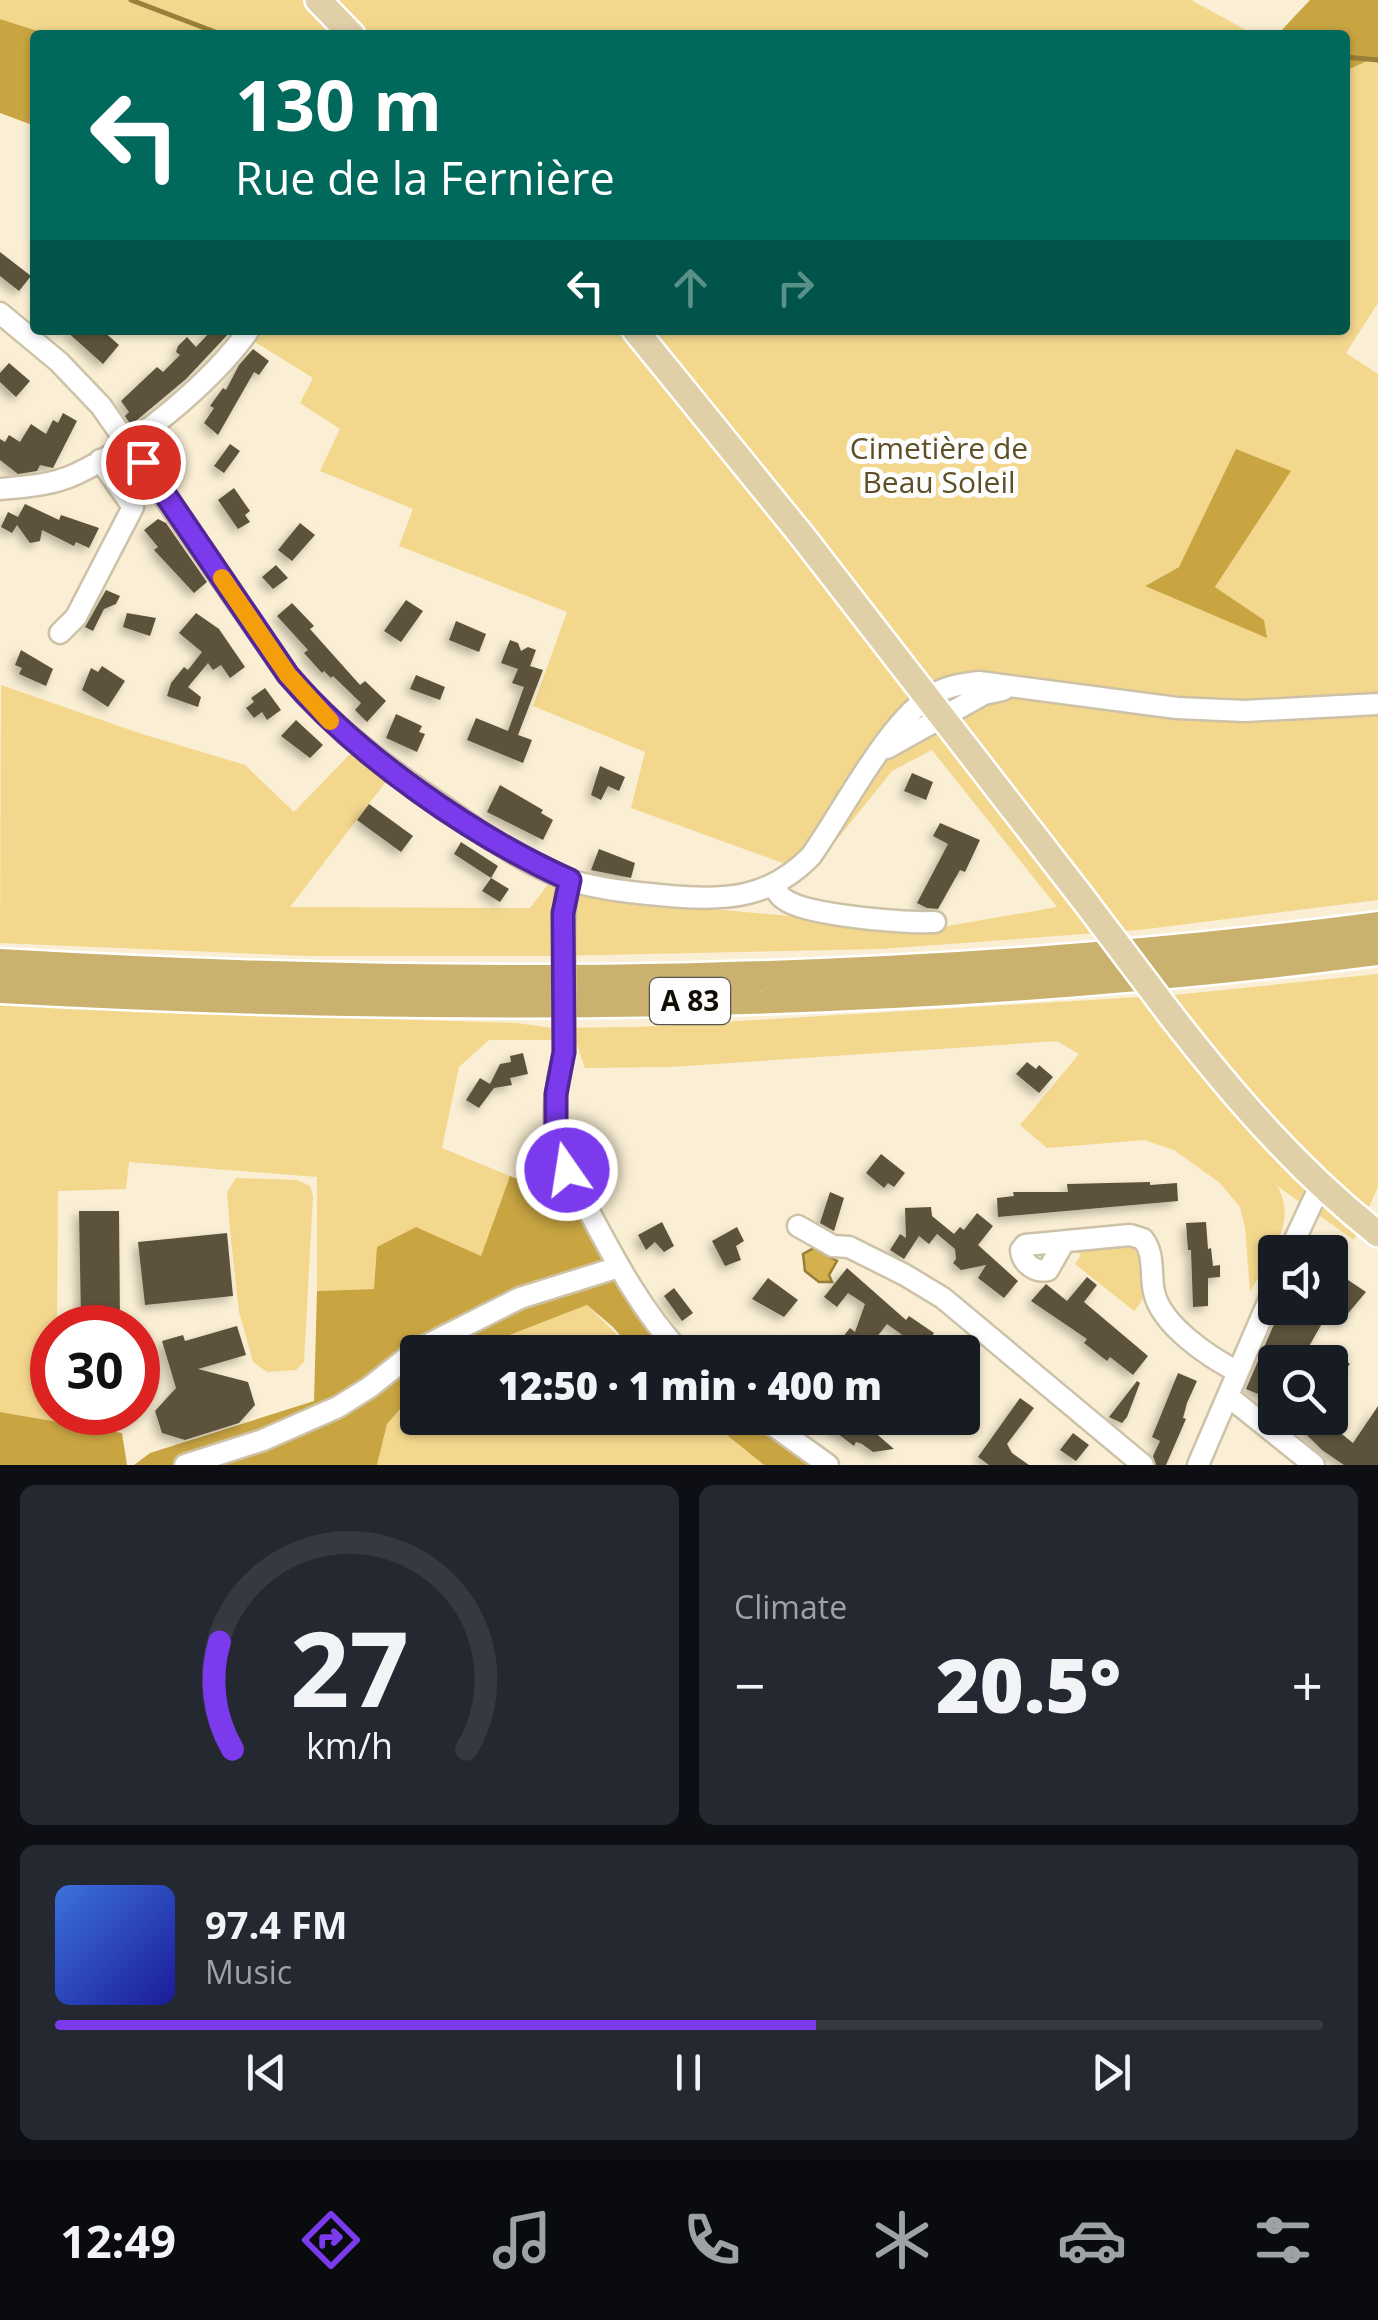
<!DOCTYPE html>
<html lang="en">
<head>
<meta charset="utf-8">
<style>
  body { margin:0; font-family:"Open Sans",sans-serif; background:#242831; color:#f1f3f6; height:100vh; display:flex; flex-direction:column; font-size:38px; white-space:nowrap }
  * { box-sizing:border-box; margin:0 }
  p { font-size:32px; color:#9ea1a6 }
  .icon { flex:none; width:55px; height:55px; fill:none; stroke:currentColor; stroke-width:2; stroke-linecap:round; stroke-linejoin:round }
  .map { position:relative; height:1465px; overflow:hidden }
  .panel { display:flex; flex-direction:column; gap:20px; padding:20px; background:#0d0f14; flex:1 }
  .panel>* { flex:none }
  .top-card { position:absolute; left:30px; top:30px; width:1320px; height:305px; border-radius:10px; box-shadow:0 2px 8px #0004; background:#00695c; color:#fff; overflow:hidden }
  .tools { position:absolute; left:1258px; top:1235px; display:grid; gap:20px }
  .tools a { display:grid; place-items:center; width:90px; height:90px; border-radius:10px; background:#171b24; box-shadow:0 2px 8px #0004; font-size:50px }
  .speed { position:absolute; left:30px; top:1305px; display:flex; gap:20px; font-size:50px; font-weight:700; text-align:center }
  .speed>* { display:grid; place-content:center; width:130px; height:130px; border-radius:50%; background:#171b24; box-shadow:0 2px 8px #0004; line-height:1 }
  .speed .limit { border:15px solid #d22; background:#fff; color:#111 }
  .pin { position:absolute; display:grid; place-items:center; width:85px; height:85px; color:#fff; margin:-42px; border:5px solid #fff; border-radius:50%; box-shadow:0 2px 10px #0007 }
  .me { position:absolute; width:110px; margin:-55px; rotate:347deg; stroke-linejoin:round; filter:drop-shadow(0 0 8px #0008) }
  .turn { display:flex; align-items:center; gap:35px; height:210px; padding:0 40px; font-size:45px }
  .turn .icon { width:130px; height:130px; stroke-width:2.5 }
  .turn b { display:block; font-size:70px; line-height:85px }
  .lanes { display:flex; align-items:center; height:95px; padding:0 40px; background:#0003; justify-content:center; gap:50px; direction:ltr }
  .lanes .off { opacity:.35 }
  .big { font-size:75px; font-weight:800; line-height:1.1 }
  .panel .card { flex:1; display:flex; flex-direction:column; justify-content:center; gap:15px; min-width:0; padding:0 35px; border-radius:15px; background:#242831 }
  .panel .dial { align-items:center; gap:0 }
  .dial svg { height:260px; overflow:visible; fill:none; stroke:#363941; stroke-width:7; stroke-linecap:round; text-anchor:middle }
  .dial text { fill:#f1f3f6; stroke:none }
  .song { display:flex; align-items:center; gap:30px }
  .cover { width:120px; height:120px; border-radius:15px; background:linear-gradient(135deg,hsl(220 70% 55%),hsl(240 70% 35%)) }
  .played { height:10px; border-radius:5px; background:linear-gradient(90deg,#7c3aed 60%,#363941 60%) }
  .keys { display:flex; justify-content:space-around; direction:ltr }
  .heat { display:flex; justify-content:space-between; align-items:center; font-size:55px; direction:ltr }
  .panel .tiles { flex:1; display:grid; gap:20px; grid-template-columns:1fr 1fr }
  .card:last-child { grid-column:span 2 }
  .trip { position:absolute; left:400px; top:1335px; width:580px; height:100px; border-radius:10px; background:#171b24; box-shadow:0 2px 8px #0004; font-weight:800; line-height:100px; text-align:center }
  .tab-bar { display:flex; height:160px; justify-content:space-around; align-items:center; background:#090b0e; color:#9ea1a6 }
  .tab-bar .icon { width:70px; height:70px }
  .tab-bar .on { color:#7c3aed }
  .tab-bar b { font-size:45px; color:#f1f3f6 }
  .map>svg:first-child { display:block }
</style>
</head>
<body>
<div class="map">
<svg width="1378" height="1465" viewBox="0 0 1378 1465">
  <defs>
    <filter id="shadow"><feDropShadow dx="-4.5" dy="4.5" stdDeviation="5" flood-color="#0004"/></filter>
  </defs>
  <rect width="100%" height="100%" fill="#faefd4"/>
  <path fill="#f3d78d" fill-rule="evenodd" d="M 0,0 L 1191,0 L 1255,35 L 50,35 L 0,19 Z
    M 1373,59 L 1378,63 L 1378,303 L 1346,353 L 1378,374 L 1378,900 L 1139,930 L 881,949 L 553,956 L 308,956 L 0,943 L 1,685 L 139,733 L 245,765 L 294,812 L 352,752 L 388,779 L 290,907 L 530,908 L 549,883 L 625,901 L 931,929 L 1057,907 L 932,750 L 892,771 L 810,873 L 631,808 L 645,752 L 533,706 L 567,612 L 399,546 L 413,509 L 320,471 L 340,429 L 300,403 L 313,378 L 255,342 L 260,330 L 1345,330 L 1345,71 ZM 1290,472 L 1215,587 L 1264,620 L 1146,585 L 1179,567 Z
    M 1378,974 L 1378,1187 L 1354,1240 L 1277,1186 C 1299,1222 1268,1259 1250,1292 L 1245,1228 L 1240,1207 L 1220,1183 L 1174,1150 L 1144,1140 L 1047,1148 L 1020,1125 L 1079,1054 L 1057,1041 L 671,1067 L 585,1068 L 577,1045 L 550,1040 L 489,1040 L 459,1067 L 442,1148 L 510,1176 L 481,1256 L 374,1289 L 317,1291 L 317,1177 L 129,1162 L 126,1189 L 58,1191 L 57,1327 L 52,1328 L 52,1412 L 57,1413 L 57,1422 L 0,1412 L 0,1001 L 224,1014 L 516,1023 L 552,1028 L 639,1027 L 1174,995 Z
    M 236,1178 L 297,1180 L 310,1186 L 313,1196 L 304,1362 L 296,1370 L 267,1372 L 253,1362 L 239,1312 L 230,1230 L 227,1192 Z
    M 1122,1243 L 1141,1251 C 1145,1274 1152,1292 1134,1311 L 1075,1264 L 1081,1255 L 1073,1248 Z
    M 587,1305 L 634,1352 L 465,1352 L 468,1350 Z
    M 417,1390 L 418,1418 L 706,1418 L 764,1465 L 377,1465 L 387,1424 Z"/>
  <path fill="#c9a542" d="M 1310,0 L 1378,0 L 1378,63 L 1372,59 L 1345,71 L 1345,35 L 1277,35 Z
    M 0,19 L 50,35 L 35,35 L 35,126 L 0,113 Z
    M 1236,449 L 1291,471 L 1215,587 L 1264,620 L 1267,638 L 1145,586 L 1179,567 Z
    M 510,1176 L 571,1199 L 618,1287 L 672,1352 L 634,1352 L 613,1327 L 587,1305 L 465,1352 L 418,1352 L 417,1390 L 387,1424 L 377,1465 L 134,1465 L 150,1453 L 314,1401 L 317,1291 L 374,1289 L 377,1247 L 416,1227 L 481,1256 Z
    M 0,1412 L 122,1433 L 127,1465 L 0,1465 Z
    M 706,1418 L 748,1418 L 814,1465 L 764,1465 Z"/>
  <path fill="#d4b04e" stroke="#997f38" stroke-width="2.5" d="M 814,1248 L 837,1261 L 829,1275 L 832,1282 L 819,1282 L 805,1271 L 803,1254 Z"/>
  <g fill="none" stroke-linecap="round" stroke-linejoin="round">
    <path stroke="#997f38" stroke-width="5" d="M 131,0 L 223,35
      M 1345,57 L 1378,60"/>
  </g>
  <path fill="#5d533c" filter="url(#shadow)" d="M 0,252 L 31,276 L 19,291 L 0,276 Z
    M 65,330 L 102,330 L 119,345 L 103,364 Z
    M 212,330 L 232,330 L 186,379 L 131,425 L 125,416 L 129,412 L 121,401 L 157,367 L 163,372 L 180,355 L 176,352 L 178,346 L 187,337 L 196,347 Z
    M 253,349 L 269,361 L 259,375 L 254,372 L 218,435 L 204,423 L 214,408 L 210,406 L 223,388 L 226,390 L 239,365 Z
    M 9,363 L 30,381 L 16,397 L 0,382 L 0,373 Z
    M 63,413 L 77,421 L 53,468 L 40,465 L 37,471 L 18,474 L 0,460 L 0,439 L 5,442 L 9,435 L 20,442 L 31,424 L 46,434 L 53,420 L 58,423 Z
    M 230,444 L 240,451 L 224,473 L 214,466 Z
    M 234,488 L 250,511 L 245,515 L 250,522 L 238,529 L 218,500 Z
    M 25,504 L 59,520 L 61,515 L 99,528 L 89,548 L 76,542 L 74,546 L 42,530 L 40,541 L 30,543 L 17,525 L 12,533 L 1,527 L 8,512 L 18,517 Z
    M 158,519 L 166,523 L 207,582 L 194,593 L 154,550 L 158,547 L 144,530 Z
    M 300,523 L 315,535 L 292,561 L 278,550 Z
    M 276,565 L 288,578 L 273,589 L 262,577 Z
    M 106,590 L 120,596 L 116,604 L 104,609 L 93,631 L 85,627 Z
    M 406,600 L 423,611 L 401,642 L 384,631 Z
    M 292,603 L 314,626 L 310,629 L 360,685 L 365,681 L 386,701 L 367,722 L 355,710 L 361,703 L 333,676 L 331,678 L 324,671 L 322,673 L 304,653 L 308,650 L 277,616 Z
    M 127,613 L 156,618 L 150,636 L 123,627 Z
    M 196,613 L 219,629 L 245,667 L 230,678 L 221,665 L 213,670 L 208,663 L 188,687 L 201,697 L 198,707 L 167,696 L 171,683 L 184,667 L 188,670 L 202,652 L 179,633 Z
    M 456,621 L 486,634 L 479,652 L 449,640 Z
    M 510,640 L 518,643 L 521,651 L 528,647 L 536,650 L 530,666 L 543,670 L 518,735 L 532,740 L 523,763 L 467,740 L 476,718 L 508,731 L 524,687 L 512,683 L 518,669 L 501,663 Z
    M 21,650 L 53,669 L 46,686 L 19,674 L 22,668 L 15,665 Z
    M 102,666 L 125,681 L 108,707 L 82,690 L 91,668 L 98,672 Z
    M 416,675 L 445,687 L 440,700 L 410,689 Z
    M 265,688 L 281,710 L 267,720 L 262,712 L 254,718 L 246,708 L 254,702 L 251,698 Z
    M 396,714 L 422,726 L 419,732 L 425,734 L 417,752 L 386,738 Z
    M 296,720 L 323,745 L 310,758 L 281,736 Z
    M 600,766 L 625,777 L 619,791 L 608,786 L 601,800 L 591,795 Z
    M 912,773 L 933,782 L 926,800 L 904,791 Z
    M 500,785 L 543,810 L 541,813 L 553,820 L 543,840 L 487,812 Z
    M 369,804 L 413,836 L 401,852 L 357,820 Z
    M 940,823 L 980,840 L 965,872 L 960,870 L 938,909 L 927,908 L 917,903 L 948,844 L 933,836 Z
    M 461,842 L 498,866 L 491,878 L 454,854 Z
    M 599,849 L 635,863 L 631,878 L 591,870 Z
    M 491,878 L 509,889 L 500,902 L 482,891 Z
    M 523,1053 L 528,1074 L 510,1078 L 512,1085 L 494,1088 L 479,1108 L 466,1100 L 480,1078 L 490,1084 L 500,1064 L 511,1062 L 510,1056 Z
    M 1027,1062 L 1036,1069 L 1039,1065 L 1053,1077 L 1039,1093 L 1016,1074 Z
    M 881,1154 L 905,1173 L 894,1187 L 888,1183 L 884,1188 L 866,1173 Z
    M 1150,1182 L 1150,1185 L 1177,1183 L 1178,1201 L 998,1217 L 997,1198 L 1014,1196 L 1013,1192 L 1068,1192 L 1067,1184 Z
    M 830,1192 L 844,1198 L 834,1231 L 820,1223 Z
    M 931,1207 L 932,1216 L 954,1234 L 960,1227 L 964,1230 L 977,1213 L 993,1226 L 978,1245 L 1018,1281 L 1004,1298 L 978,1278 L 986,1265 L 961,1270 L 953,1263 L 956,1259 L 955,1249 L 937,1234 L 929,1244 L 919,1236 L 904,1259 L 890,1250 L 900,1234 L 906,1238 L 905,1208 Z
    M 79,1211 L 119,1211 L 120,1320 L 81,1320 Z
    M 662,1222 L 674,1246 L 664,1252 L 655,1242 L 646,1250 L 638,1235 Z
    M 1206,1222 L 1208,1249 L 1211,1248 L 1213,1266 L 1220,1265 L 1220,1277 L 1208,1278 L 1208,1306 L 1193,1307 L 1191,1250 L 1188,1250 L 1186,1223 Z
    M 737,1227 L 744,1241 L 736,1246 L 741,1260 L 725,1266 L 712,1241 Z
    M 227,1233 L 233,1296 L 145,1305 L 138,1242 Z
    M 847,1268 L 906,1320 L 909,1316 L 934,1333 L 931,1338 L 961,1352 L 926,1352 L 887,1324 L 865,1352 L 851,1352 L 838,1343 L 850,1328 L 855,1332 L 865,1304 L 848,1293 L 837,1307 L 824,1297 Z
    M 1330,1268 L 1366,1292 L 1340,1323 L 1330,1316 Z
    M 1087,1277 L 1097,1285 L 1084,1302 L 1148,1356 L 1133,1375 L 1110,1357 L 1107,1361 L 1084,1343 L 1087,1339 L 1031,1301 L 1046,1284 L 1067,1301 Z
    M 768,1278 L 798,1300 L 784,1317 L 752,1299 Z
    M 674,1288 L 693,1313 L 682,1321 L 664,1296 Z
    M 1281,1308 L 1317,1308 L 1328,1313 L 1300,1362 L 1284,1353 L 1280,1362 L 1275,1362 L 1275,1401 L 1246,1389 Z
    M 237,1326 L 246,1355 L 198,1369 L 248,1382 L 255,1405 L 239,1423 L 185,1440 L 162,1433 L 155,1411 L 176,1388 L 162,1341 L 183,1335 L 185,1341 Z
    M 1338,1354 L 1350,1364 L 1330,1389 L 1330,1370 Z
    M 1178,1373 L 1197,1381 L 1187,1403 L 1183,1418 L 1186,1419 L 1166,1465 L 1156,1465 L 1153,1456 L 1160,1441 L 1152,1437 Z
    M 1137,1381 L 1140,1383 L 1127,1417 L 1122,1423 L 1109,1417 Z
    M 1020,1398 L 1034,1408 L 1007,1444 L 1012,1453 L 1029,1465 L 989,1465 L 978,1457 Z
    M 1378,1406 L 1378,1465 L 1344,1465 L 1322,1450 L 1305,1433 L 1307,1430 L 1292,1418 L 1322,1418 L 1353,1443 Z
    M 817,1418 L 882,1418 L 872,1430 L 894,1449 L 873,1452 L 862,1444 L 856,1442 L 854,1446 Z
    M 1073,1433 L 1089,1445 L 1076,1461 L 1060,1450 Z"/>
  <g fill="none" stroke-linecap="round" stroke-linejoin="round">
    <g stroke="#cdc2a8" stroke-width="25">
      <path id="minor" d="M 0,313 L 59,362 L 101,406 L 288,675 C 335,731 392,771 452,812 C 489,838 529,867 572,881 C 604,890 637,893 670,896 C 727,901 770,898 811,856 C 844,809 883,731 927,698 C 943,687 960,684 979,682 L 1177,708 L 1245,711 L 1378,704
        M 0,489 C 25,487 53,485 76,474 C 134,447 212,382 249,330
        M 60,633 L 76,617 L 133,507 L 100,460
        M 887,748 L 984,694 L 1003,690
        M 773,886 C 777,891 779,896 784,899 C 806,916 906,923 935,922
        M 564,927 L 566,893 L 571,880
        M 564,1053 C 558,1080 551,1110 557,1137 C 563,1166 578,1190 591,1215 C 617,1264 643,1312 680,1352
        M 798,1226 L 833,1246 L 849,1247 L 905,1275 L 943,1298 L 1143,1465
        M 1064,1242 L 1048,1270 C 1035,1273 1022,1263 1021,1250 L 1025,1245 L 1130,1235 L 1143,1239 C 1155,1254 1150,1274 1154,1292 C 1161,1325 1209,1357 1238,1372
        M 1289,1252 L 1320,1186
        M 1228,1396 L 1314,1465
        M 763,1418 L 828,1465
        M 185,1465 L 263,1440 L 338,1407 L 370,1387 L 415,1351 L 520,1298 L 619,1267
        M 1198,1465 L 1275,1286"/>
    </g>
    <g stroke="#fff" stroke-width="30">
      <path id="major" d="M 318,0 L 352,35
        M 635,330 L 803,537 L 1084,900
        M 1170,1014 C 1232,1094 1298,1171 1378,1234"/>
    </g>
    <g stroke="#fff" stroke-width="35">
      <path id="highway" d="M 0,964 C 459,991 922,987 1378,927
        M 0,988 C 459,1013 921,1009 1378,950"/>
    </g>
    <use href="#minor" stroke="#fff" stroke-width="20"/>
    <use href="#major" stroke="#e0d0a8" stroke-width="25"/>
    <use href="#highway" stroke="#cbb16e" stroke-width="30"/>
    <g stroke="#cdc2a8" stroke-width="25" stroke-linecap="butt">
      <path id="minor-bridge" d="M 564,1053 L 564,927"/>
    </g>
    <g stroke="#fff" stroke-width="30" stroke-linecap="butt">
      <path id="major-bridge" d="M 1084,900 L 1170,1014"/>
    </g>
    <use href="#minor-bridge" stroke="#fff" stroke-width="20"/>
    <use href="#major-bridge" stroke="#e0d0a8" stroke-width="25"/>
  </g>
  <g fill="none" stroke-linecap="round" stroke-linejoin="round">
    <g stroke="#51269a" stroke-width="25">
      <path id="route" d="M 143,462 L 288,675 C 357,756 474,837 570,880 L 563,913 L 564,1052 L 556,1094 L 556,1134 L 567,1170"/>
    </g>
    <use href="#route" stroke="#7c3aed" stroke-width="18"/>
    <path stroke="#f59e0b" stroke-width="18" d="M 222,578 L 288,675 L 330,721"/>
  </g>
  <g text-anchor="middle" stroke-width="10" stroke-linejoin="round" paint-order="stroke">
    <rect fill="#fdfdfd" stroke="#57544f" stroke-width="2.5" x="650" y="978" width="80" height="46" rx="8"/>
    <g font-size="28" font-weight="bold" fill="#100c04">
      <text x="690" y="1011">A 83</text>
    </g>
    <g font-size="30" fill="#5e4f26" stroke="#fdfdfd">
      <text x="939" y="459">Cimetière de<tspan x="939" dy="34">Beau Soleil</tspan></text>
    </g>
  </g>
</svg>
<div class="tools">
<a><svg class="icon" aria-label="sound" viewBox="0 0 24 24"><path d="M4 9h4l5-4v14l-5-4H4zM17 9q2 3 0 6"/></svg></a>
<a><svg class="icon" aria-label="search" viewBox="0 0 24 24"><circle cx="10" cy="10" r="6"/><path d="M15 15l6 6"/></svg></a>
</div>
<div class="speed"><div class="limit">30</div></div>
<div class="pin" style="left:143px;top:462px;background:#d93025"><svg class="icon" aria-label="arrive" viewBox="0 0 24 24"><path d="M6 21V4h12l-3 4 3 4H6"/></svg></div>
<svg class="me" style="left:567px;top:1170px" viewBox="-20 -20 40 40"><circle r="17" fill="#7c3aed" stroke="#fff" stroke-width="3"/><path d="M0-11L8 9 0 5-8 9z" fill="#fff"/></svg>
<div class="trip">12:50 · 1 min · 400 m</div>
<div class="top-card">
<div class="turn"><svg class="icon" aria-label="left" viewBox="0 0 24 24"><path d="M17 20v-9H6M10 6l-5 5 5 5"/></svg><div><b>130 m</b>Rue de la Fernière</div></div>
<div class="lanes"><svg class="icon" aria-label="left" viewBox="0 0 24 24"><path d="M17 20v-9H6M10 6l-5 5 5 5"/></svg><svg class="icon off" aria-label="ahead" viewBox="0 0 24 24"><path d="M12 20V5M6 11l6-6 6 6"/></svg><svg class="icon off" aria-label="right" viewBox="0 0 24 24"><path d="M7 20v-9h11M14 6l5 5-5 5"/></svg></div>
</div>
</div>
<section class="panel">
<div class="tiles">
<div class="card dial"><svg viewBox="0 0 100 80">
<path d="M14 69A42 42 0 1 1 86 69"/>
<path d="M14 69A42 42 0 0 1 10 36" stroke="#7c3aed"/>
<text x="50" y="56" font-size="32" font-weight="700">27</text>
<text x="50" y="72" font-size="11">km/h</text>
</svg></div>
<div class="card"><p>Climate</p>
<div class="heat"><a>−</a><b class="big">20.5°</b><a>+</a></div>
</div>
<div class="card">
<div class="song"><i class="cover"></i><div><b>97.4 FM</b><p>Music</p></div></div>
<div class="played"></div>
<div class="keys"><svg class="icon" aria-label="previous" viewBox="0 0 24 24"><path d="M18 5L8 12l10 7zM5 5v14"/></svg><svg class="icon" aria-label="pause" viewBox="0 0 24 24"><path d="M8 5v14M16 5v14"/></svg><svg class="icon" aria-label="next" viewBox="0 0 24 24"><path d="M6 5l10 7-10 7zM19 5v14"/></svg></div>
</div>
</div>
</section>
<nav class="tab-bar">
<b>12:49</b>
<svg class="icon on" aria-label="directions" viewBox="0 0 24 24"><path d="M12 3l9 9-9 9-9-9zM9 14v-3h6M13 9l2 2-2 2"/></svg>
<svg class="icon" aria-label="music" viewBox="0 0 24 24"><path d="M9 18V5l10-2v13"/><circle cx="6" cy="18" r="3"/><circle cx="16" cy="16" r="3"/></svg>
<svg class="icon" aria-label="phone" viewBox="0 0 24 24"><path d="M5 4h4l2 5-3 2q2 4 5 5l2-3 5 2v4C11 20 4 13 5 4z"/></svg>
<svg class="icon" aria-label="climate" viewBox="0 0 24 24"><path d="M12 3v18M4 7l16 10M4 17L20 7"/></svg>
<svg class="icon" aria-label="car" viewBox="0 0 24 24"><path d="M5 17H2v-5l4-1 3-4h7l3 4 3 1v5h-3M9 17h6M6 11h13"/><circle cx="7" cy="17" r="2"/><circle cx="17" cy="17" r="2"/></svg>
<svg class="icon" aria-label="filters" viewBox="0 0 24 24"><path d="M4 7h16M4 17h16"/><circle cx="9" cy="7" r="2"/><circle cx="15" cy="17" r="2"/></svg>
</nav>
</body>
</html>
